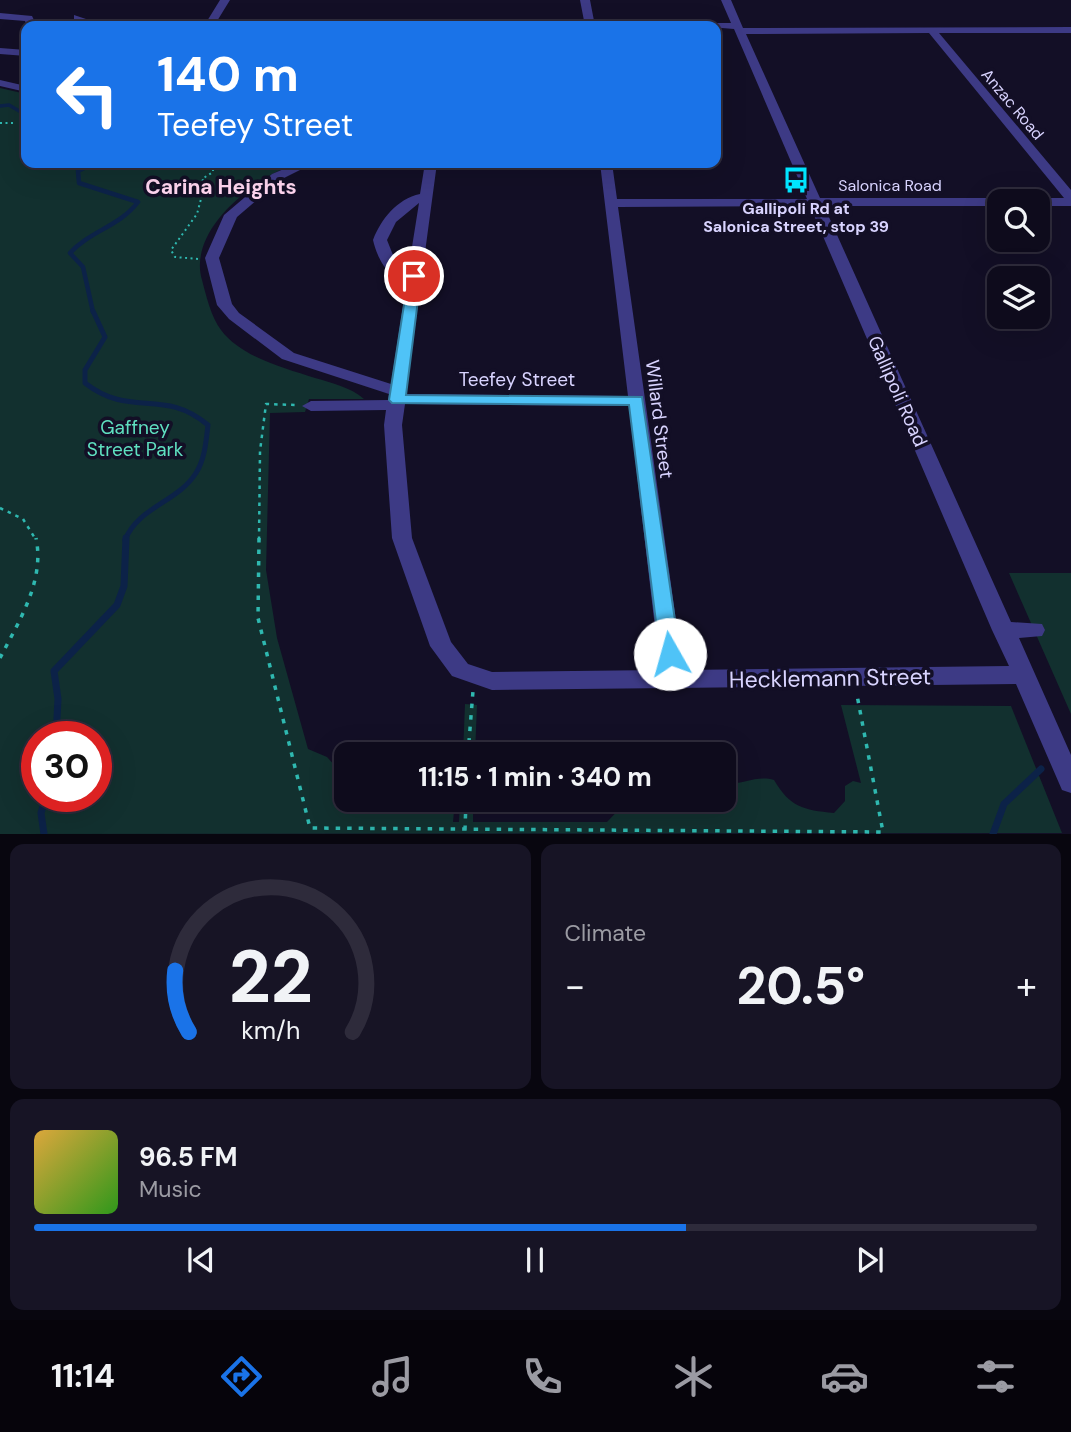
<!DOCTYPE html>
<html lang="en">
<head>
<meta charset="utf-8">
<style>
  body { margin:0; font-family:"DM Sans",sans-serif; background:#171425; color:#f1f3f6; height:100vh; display:flex; flex-direction:column; font-size:26px; white-space:nowrap }
  * { box-sizing:border-box; margin:0 }
  p { font-size:23px; color:#9b9ba3 }
  .icon { flex:none; width:38px; height:38px; fill:none; stroke:currentColor; stroke-width:2; stroke-linecap:round; stroke-linejoin:round }
  .map { position:relative; height:834px; overflow:hidden }
  .side { display:flex; flex-direction:column; gap:10px; padding:10px; background:#08060f; flex:1 }
  .side>* { flex:none }
  .guide { position:absolute; left:21px; top:21px; width:700px; height:147px; border-radius:14px; box-shadow:0 7px 28px #0002,0 0 0 2px #2e2b3b; background:#1a73e8; color:#fff; overflow:hidden }
  .fabs { position:absolute; left:987px; top:189px; display:grid; gap:14px }
  .fabs a { display:grid; place-items:center; width:63px; height:63px; border-radius:14px; background:#0e0b1c; box-shadow:0 7px 28px #0002,0 0 0 2px #2e2b3b; font-size:35px }
  .speed { position:absolute; left:21px; top:721px; display:flex; gap:14px; font-size:35px; font-weight:700; text-align:center }
  .speed>* { display:grid; place-content:center; width:91px; height:91px; border-radius:50%; background:#0e0b1c; box-shadow:0 7px 28px #0002,0 0 0 2px #2e2b3b; line-height:1 }
  .speed .limit { border:10px solid #d22; background:#fff; color:#111 }
  .pin { position:absolute; display:grid; place-items:center; width:60px; height:60px; color:#fff; margin:-30px; border:4px solid #fff; border-radius:50%; box-shadow:0 2px 7px #0007 }
  .me { position:absolute; width:77px; margin:-38px; rotate:353deg; stroke-linejoin:round; filter:drop-shadow(0 0 5px #0008) }
  .turn { display:flex; align-items:center; gap:24px; height:147px; padding:0 21px; font-size:32px }
  .turn .icon { width:91px; height:91px; stroke-width:2.5 }
  .turn b { display:block; font-size:49px; line-height:60px }
  .big { font-size:52px; font-weight:700; line-height:1.1 }
  .side .tile { flex:1; display:flex; flex-direction:column; justify-content:center; gap:10px; min-width:0; padding:0 24px; border-radius:14px; background:#171425 }
  .side .dial { align-items:center; gap:0 }
  .dial svg { height:182px; overflow:visible; fill:none; stroke:#2e2b3b; stroke-width:7; stroke-linecap:round; text-anchor:middle }
  .dial text { fill:#f1f3f6; stroke:none }
  .song { display:flex; align-items:center; gap:21px }
  .cover { width:84px; height:84px; border-radius:10px; background:linear-gradient(135deg,hsl(40 70% 55%),hsl(110 70% 35%)) }
  .played { height:7px; border-radius:4px; background:linear-gradient(90deg,#1a73e8 65%,#2e2b3b 65%) }
  .keys { display:flex; justify-content:space-around; direction:ltr }
  .heat { display:flex; justify-content:space-between; align-items:center; font-size:38px; direction:ltr }
  .side .tiles { flex:1; display:grid; gap:10px; grid-template-columns:1fr 1fr }
  .tile:last-child { grid-column:span 2 }
  .trip { position:absolute; left:334px; top:742px; width:402px; height:70px; border-radius:14px; background:#0e0b1c; box-shadow:0 7px 28px #0002,0 0 0 2px #2e2b3b; font-weight:700; line-height:70px; text-align:center }
  .menu { display:flex; height:112px; justify-content:space-around; align-items:center; background:#06040b; color:#9b9ba3 }
  .menu .icon { width:49px; height:49px }
  .menu .selected { color:#1a73e8 }
  .menu b { font-size:32px; color:#f1f3f6 }
  .map>svg:first-child { display:block }
</style>
</head>
<body>
<div class="map">
<svg width="1071" height="834" viewBox="0 0 1071 834">
  <rect width="100%" height="100%" fill="#130f26"/>
  <path fill="#12302f" fill-rule="evenodd" d="M 0,88 L 26,94 L 26,163 L 280,163 L 288,166 L 257,182 L 244,180 L 231,191 L 244,194 C 219,213 192,247 202,280 C 206,295 211,317 221,330 C 241,357 284,368 315,378 C 332,383 350,387 364,399 L 309,399 L 305,412 L 270,413 L 266,570 L 277,638 L 308,749 L 327,757 L 346,778 L 346,800 L 455,800 L 453,822 L 459,822 L 460,800 L 473,800 L 473,822 L 607,822 L 628,800 L 724,800 L 725,784 C 743,785 756,775 774,780 C 790,807 803,810 834,813 L 845,801 L 845,786 L 853,781 L 861,783 L 841,705 L 1011,706 L 1062,833 L 0,834 ZM 37,737 L 96,737 L 96,796 L 37,796 Z
    M 1009,573 L 1071,573 L 1071,714 Z
    M 465,704 L 477,705 L 475,754 L 463,754 Z"/>
  <g fill="none" stroke-linecap="round" stroke-linejoin="round">
    <path stroke="#0c2248" stroke-width="3.5" d="M 0,106 L 9,105 L 26,115"/>
    <path stroke="#0c2248" stroke-width="4.5" d="M 93,312 L 83,267 L 70,253 C 90,231 120,226 138,202 L 79,183 L 78,171 L 94,163"/>
    <path stroke="#0c2248" stroke-width="5" d="M 93,311 L 105,337 L 85,370 L 85,383 C 131,419 163,387 208,425 C 206,441 205,459 196,473 C 178,502 138,507 125,540"/>
    <path stroke="#0c2248" stroke-width="7" d="M 56,737 L 58,699 L 54,671 L 117,605 L 124,586 L 126,538
      M 44,834 L 41,813 L 46,796
      M 993,834 L 1004,804 L 1041,769"/>
    <path stroke="#2fb8b0" stroke-width="2" stroke-dasharray="2 3.5" stroke-linecap="butt" d="M 0,123 L 14,123
      M 198,259 L 175,257 L 171,250 L 197,214 L 205,184 L 202,179 L 213,172 L 213,163"/>
    <path stroke="#2fb8b0" stroke-width="2.5" stroke-dasharray="3.5 5" stroke-linecap="butt" d="M 0,508 L 23,519 L 36,540
      M 259,540 L 260,451 L 266,404 L 296,405"/>
    <path stroke="#2fb8b0" stroke-width="3.5" stroke-dasharray="4.5 7" stroke-linecap="butt" d="M 259,538 L 258,618 L 310,828 L 883,832 L 857,695
      M 0,658 C 19,621 45,581 36,538
      M 468,754 L 473,691
      M 465,830 L 466,800"/>
    <path fill="#3d3a85" fill-rule="evenodd" d="M 220,0 L 230,0 L 214,26 L 204,26 Z
      M 580,0 L 590,0 L 595,26 L 585,26 Z
      M 721,0 L 731,0 L 743,28 L 1071,27 L 1071,33 L 939,33 L 1071,190 L 1071,206 L 1038,206 L 1038,201 L 1032,201 L 1038,198 L 1064,198 L 929,33 L 746,34 L 820,198 L 999,198 L 1005,201 L 999,201 L 999,206 L 824,206 L 1011,622 L 1042,624 L 1045,630 L 1042,636 L 1019,638 L 1071,755 L 1071,793 L 1062,790 L 1016,684 L 492,690 L 452,676 L 430,646 L 392,538 L 384,425 L 386,410 L 311,411 L 302,406 L 311,401 L 388,400 L 389,394 L 282,359 L 229,319 L 217,305 L 205,258 L 224,215 L 272,174 L 298,163 L 314,163 L 280,180 L 237,217 L 219,258 L 232,304 L 239,313 L 294,353 L 391,384 L 407,280 C 387,279 377,257 373,240 C 381,219 397,199 420,194 L 425,163 L 437,163 L 406,394 L 628,396 L 600,163 L 612,163 L 617,199 L 807,199 L 734,29 L 698,26 L 703,23 L 731,23 ZM 419,203 L 408,272 L 406,272 L 395,260 L 387,240 L 396,222 ZM 810,206 L 992,630 L 1009,666 L 683,670 L 618,207 ZM 405,404 L 629,406 L 660,670 L 492,672 L 468,664 L 451,642 L 412,538 L 402,425 Z
      M 0,13 L 32,16 L 37,26 L 27,26 L 25,21 L 0,19 Z
      M 74,15 L 89,20 L 85,26 L 75,26 L 78,21 L 74,19 Z
      M 0,48 L 26,50 L 26,56 L 0,54 Z
      M 0,80 L 26,86 L 26,92 L 0,86 Z"/>
  </g>
  <path fill="#4fc3f7" stroke="#337fa1" stroke-width="2" d="M 409,273 L 421,276 L 406,395 L 642,397 L 680,654 L 677,659 L 663,659 L 660,654 L 629,405 L 392,403 L 389,400 Z"/>
  <defs>
    <g id="bus-bare" transform="scale(2.1)"><path d="M-5-6H5V4H4V6H2V4H-2V6H-4V4H-5ZM-3.5-4V0h7V-4ZM-3.5 1.2v1.5H-2V1.2ZM2 1.2v1.5H3.5V1.2Z" fill="#00e5ff" stroke="#130f26" stroke-width="2.5" paint-order="stroke"/></g>
  </defs>
  <g fill-rule="evenodd">
    <use href="#bus-bare" x="796" y="180"/>
  </g>
  <g text-anchor="middle" stroke-width="7" stroke-linejoin="round" paint-order="stroke">
    <g font-size="16" fill="#d9d4ff" stroke="#130f26">
      <text transform="translate(1013 104) rotate(50)" y="6">Anzac Road</text>
      <text x="890" y="191">Salonica Road</text>
    </g>
    <g font-size="16" font-weight="bold" fill="#d9d4ff" stroke="#130f26">
      <text x="796" y="214">Gallipoli Rd at<tspan x="796" dy="18">Salonica Street, stop 39</tspan></text>
    </g>
    <g font-size="19" fill="#d9d4ff" stroke="#130f26">
      <text x="517" y="386">Teefey Street</text>
      <text transform="translate(898 391) rotate(66)" y="7">Gallipoli Road</text>
      <text transform="translate(660 419) rotate(83)" y="7">Willard Street</text>
    </g>
    <g font-size="19" fill="#5fe0c0" stroke="#130f26">
      <text x="135" y="434">Gaffney<tspan x="135" dy="22">Street Park</tspan></text>
    </g>
    <g font-size="21" font-weight="bold" fill="#ffd6f0" stroke="#130f26">
      <text x="221" y="194">Carina Heights</text>
    </g>
    <g font-size="23" fill="#d9d4ff" stroke="#130f26">
      <text transform="translate(830 678) rotate(-1)" y="8">Hecklemann Street</text>
    </g>
  </g>
</svg>
<div class="fabs">
<a><svg class="icon" aria-label="search" viewBox="0 0 24 24"><circle cx="10" cy="10" r="6"/><path d="M15 15l6 6"/></svg></a>
<a><svg class="icon" aria-label="layers" viewBox="0 0 24 24"><path d="M12 4l9 5-9 5-9-5zM3 14l9 5 9-5"/></svg></a>
</div>
<div class="speed"><div class="limit">30</div></div>
<div class="pin" style="left:414px;top:276px;background:#d93025"><svg class="icon" aria-label="arrive" viewBox="0 0 24 24"><path d="M6 21V4h12l-3 4 3 4H6"/></svg></div>
<svg class="me" style="left:670px;top:654px" viewBox="-20 -20 40 40"><circle r="19" fill="#fff"/><path d="M0-13L10 11 0 6-10 11z" fill="#4fc3f7"/></svg>
<div class="trip">11:15 · 1 min · 340 m</div>
<div class="guide">
<div class="turn"><svg class="icon" aria-label="left" viewBox="0 0 24 24"><path d="M17 20v-9H6M10 6l-5 5 5 5"/></svg><div><b>140 m</b>Teefey Street</div></div>
</div>
</div>
<section class="side">
<div class="tiles">
<div class="tile dial"><svg viewBox="0 0 100 80">
<path d="M14 69A42 42 0 1 1 86 69"/>
<path d="M14 69A42 42 0 0 1 8 42" stroke="#1a73e8"/>
<text x="50" y="56" font-size="32" font-weight="700">22</text>
<text x="50" y="72" font-size="11">km/h</text>
</svg></div>
<div class="tile"><p>Climate</p>
<div class="heat"><a>−</a><b class="big">20.5°</b><a>+</a></div>
</div>
<div class="tile">
<div class="song"><i class="cover"></i><div><b>96.5 FM</b><p>Music</p></div></div>
<div class="played"></div>
<div class="keys"><svg class="icon" aria-label="previous" viewBox="0 0 24 24"><path d="M18 5L8 12l10 7zM5 5v14"/></svg><svg class="icon" aria-label="pause" viewBox="0 0 24 24"><path d="M8 5v14M16 5v14"/></svg><svg class="icon" aria-label="next" viewBox="0 0 24 24"><path d="M6 5l10 7-10 7zM19 5v14"/></svg></div>
</div>
</div>
</section>
<nav class="menu">
<b>11:14</b>
<svg class="icon selected" aria-label="directions" viewBox="0 0 24 24"><path d="M12 3l9 9-9 9-9-9zM9 14v-3h6M13 9l2 2-2 2"/></svg>
<svg class="icon" aria-label="music" viewBox="0 0 24 24"><path d="M9 18V5l10-2v13"/><circle cx="6" cy="18" r="3"/><circle cx="16" cy="16" r="3"/></svg>
<svg class="icon" aria-label="phone" viewBox="0 0 24 24"><path d="M5 4h4l2 5-3 2q2 4 5 5l2-3 5 2v4C11 20 4 13 5 4z"/></svg>
<svg class="icon" aria-label="climate" viewBox="0 0 24 24"><path d="M12 3v18M4 7l16 10M4 17L20 7"/></svg>
<svg class="icon" aria-label="car" viewBox="0 0 24 24"><path d="M5 17H2v-5l4-1 3-4h7l3 4 3 1v5h-3M9 17h6M6 11h13"/><circle cx="7" cy="17" r="2"/><circle cx="17" cy="17" r="2"/></svg>
<svg class="icon" aria-label="filters" viewBox="0 0 24 24"><path d="M4 7h16M4 17h16"/><circle cx="9" cy="7" r="2"/><circle cx="15" cy="17" r="2"/></svg>
</nav>
</body>
</html>
